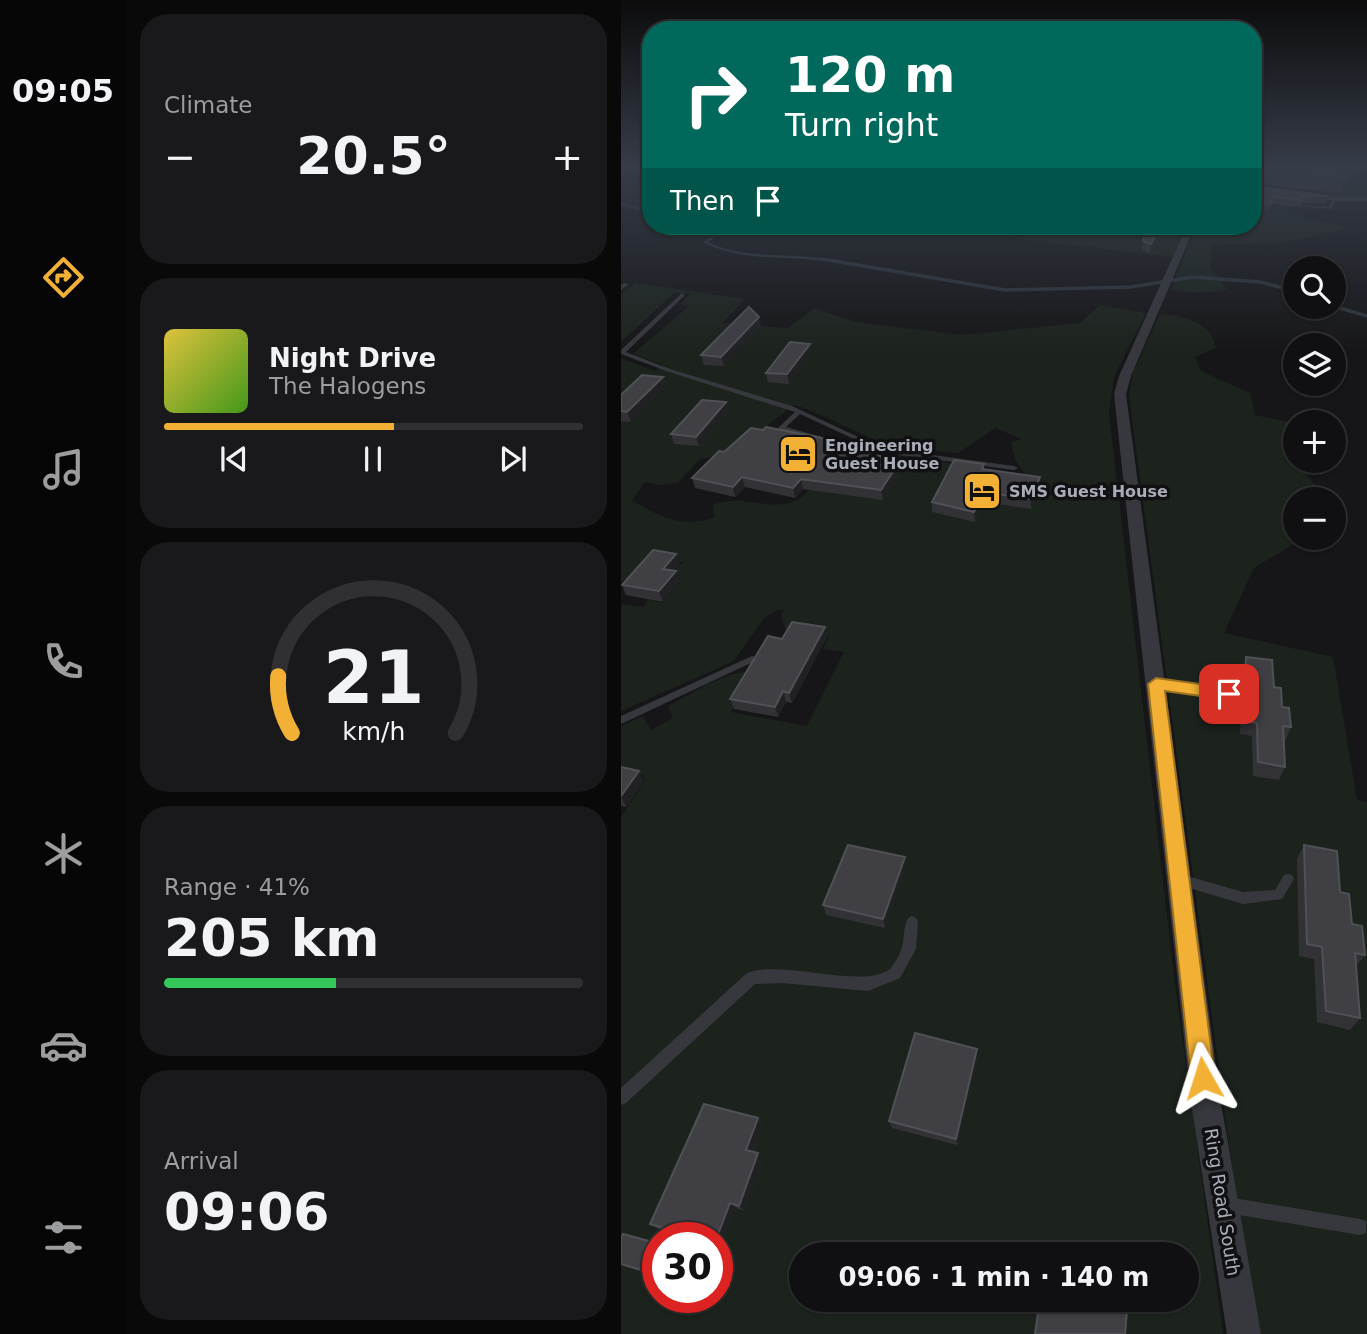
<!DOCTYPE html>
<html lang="en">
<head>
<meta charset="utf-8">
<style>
  body { margin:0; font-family:"DejaVu Sans",sans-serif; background:#19191b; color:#f1f3f6; height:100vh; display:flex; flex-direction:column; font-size:26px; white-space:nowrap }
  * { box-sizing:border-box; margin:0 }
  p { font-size:23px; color:#9c9d9f }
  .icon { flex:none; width:38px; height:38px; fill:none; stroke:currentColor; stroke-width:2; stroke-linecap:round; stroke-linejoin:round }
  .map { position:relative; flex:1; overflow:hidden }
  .drawer { display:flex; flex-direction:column; gap:14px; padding:14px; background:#09090a; width:495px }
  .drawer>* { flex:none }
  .guide { position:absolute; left:21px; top:21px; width:620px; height:214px; border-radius:28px; box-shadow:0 2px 5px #0004,0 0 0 2px #303032; background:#00695c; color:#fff; overflow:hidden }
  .controls { position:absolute; left:662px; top:256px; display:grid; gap:14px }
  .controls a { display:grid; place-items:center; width:63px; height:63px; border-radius:50%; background:#101012; box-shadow:0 2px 5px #0004,0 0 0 2px #303032; font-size:35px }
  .speed { position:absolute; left:21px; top:1222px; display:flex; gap:14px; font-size:35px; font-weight:700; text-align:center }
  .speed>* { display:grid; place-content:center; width:91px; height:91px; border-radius:50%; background:#101012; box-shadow:0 2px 5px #0004,0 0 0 2px #303032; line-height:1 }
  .speed .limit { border:10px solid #d22; background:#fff; color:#111 }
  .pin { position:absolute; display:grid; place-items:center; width:60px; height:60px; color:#fff; margin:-30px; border-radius:14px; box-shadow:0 4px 10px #0006 }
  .me { position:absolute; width:77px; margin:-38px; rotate:354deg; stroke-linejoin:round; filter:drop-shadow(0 0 5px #0008) }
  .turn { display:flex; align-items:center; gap:24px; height:147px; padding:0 28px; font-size:32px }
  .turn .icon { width:91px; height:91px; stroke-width:2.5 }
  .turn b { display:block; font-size:49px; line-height:60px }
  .then { display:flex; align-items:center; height:66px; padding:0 28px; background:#0003; gap:14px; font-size:26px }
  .big { font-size:52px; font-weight:700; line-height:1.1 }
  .drawer .tile { flex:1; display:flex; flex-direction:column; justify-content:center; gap:10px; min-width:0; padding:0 24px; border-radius:28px; background:#19191b }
  .drawer .dial { align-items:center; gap:0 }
  .dial svg { height:182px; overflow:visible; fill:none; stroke:#303032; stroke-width:7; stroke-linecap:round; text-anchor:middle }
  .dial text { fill:#f1f3f6; stroke:none }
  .song { display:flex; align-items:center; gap:21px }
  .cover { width:84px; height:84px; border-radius:10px; background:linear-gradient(135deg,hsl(50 70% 55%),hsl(100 70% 35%)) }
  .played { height:7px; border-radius:4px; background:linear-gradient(90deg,#f2b134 55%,#303032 55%) }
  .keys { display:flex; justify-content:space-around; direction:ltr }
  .heat { display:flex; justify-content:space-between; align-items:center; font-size:38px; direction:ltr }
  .charge { height:10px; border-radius:5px; background:linear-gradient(90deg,#34c759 41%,#303032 0) }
  .trip { position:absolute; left:168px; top:1242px; width:410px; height:70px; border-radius:35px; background:#101012; box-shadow:0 2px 5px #0004,0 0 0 2px #303032; font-weight:700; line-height:70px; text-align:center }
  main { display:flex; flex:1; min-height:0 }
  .tab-bar { display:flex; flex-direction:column; width:126px; justify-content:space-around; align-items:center; background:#060607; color:#9c9d9f }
  .tab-bar .icon { width:49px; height:49px }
  .tab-bar .selected { color:#f2b134 }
  .tab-bar b { font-size:32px; color:#f1f3f6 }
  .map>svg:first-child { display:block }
</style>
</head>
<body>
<main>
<nav class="tab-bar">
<b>09:05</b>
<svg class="icon selected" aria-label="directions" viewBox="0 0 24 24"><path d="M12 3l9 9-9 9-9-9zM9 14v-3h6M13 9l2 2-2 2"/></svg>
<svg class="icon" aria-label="music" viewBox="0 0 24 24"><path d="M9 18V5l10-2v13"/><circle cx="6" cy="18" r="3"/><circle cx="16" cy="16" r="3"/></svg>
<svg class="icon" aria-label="phone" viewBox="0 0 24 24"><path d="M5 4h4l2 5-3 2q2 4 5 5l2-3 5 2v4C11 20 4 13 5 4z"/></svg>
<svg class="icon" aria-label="climate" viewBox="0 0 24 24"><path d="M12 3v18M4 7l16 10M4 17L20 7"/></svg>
<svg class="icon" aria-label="car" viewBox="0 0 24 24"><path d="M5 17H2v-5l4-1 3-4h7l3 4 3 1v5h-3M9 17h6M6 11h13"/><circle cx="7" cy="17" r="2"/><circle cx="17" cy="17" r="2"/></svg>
<svg class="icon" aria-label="filters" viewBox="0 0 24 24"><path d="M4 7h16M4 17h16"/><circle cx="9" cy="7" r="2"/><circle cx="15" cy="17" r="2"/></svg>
</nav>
<section class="drawer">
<div class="tile"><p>Climate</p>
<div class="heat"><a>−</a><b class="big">20.5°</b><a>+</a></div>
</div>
<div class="tile">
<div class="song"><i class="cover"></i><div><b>Night Drive</b><p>The Halogens</p></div></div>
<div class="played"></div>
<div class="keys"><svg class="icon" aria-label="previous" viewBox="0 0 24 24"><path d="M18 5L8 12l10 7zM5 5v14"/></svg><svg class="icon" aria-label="pause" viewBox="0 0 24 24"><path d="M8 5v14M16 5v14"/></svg><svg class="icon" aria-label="next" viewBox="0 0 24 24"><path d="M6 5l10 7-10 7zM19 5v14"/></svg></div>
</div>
<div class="tile dial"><svg viewBox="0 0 100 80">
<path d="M14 69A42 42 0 1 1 86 69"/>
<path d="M14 69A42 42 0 0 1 8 44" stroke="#f2b134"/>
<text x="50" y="56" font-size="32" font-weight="700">21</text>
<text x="50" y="72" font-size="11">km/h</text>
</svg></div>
<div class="tile"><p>Range · 41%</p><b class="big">205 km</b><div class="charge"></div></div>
<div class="tile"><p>Arrival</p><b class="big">09:06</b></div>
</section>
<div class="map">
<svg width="746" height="1334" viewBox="0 0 746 1334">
  <rect width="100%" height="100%" fill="#161618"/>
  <path fill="#1c231d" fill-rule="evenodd" d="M 718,167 L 746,167 L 746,198 L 719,198 L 715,173 L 720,170 Z
    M 673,196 L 665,213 L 728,228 L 661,243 L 591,245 L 589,267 L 607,290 L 578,293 L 550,290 L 573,232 L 625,234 L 632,226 L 632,210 L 649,212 L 653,205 L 658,206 L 660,201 Z
    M 289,226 C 307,226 329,223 347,226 C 359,228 370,236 381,228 L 426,232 L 430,227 L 453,229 L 450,235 L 465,237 L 467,233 L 478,234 L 482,229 L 505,231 L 508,228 C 528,229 545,226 565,226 L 552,257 Z
    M 14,283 L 124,299 L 101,323 L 167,328 L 194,308 L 235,322 L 341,335 L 459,323 L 479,305 L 525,313 L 493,377 L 488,413 L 554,985 L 602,1334 L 0,1334 L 0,817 L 24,781 L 22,775 L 9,772 L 0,774 L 0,726 L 22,716 L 30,730 L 52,718 L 47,706 C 67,696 111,667 133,672 L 110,712 L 186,726 L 223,652 L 202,649 L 208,636 L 172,631 L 166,633 L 160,616 L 163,610 L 156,610 L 143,618 L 113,661 L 0,711 L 0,604 L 22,607 L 27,600 L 42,603 L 60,580 L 49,577 L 62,562 L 36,557 L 15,580 L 4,579 L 0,582 L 0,358 L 34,371 L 42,365 L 12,354 L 68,306 L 58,304 L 70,293 L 53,293 L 0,342 L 0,295 ZM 173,405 C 201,413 224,428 250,438 C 278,449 308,450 337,453 L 374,428 L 401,439 L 390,442 L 394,459 L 406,477 L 277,454 L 271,465 L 214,456 C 206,466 188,494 178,499 C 152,514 119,492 92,505 L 93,518 C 59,528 39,517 11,500 L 24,482 L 40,485 L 57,483 L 78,460 L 115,449 ZM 37,1237 L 96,1237 L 96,1297 L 37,1297 ZM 180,1255 L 565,1255 L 565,1300 L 180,1300 Z
    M 539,314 C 562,316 590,321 595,348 L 574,357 L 580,371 L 629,393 L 634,415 L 674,423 L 674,460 L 681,460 L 681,470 L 706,499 L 674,499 L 674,537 L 684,537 L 633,568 L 603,633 L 712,657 L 736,800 L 746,802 L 746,1334 L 638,1334 L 622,1250 L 508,396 L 512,372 Z"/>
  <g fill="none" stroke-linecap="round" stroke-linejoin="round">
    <path stroke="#2c353c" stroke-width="2.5" d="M 0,204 L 30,212
      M 97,226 L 103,231 L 84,242 C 123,262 169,253 212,261"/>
    <path stroke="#2c353c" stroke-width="3.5" d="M 201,259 L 384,290 L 510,287 L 572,277 L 639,282 L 674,291
      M 712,306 L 746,316"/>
    <path fill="#37383d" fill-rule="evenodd" d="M 712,198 L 715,199 L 711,209 L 683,207 L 685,206 L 708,207 Z
      M 3,283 L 8,284 L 0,290 L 0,285 Z
      M 61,293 L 63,294 L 63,296 L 5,352 L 49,369 L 171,406 L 250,443 L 282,451 L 393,466 L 397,468 L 393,470 L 279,455 L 246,445 L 179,414 L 165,427 L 208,439 L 208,441 L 158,429 L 158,427 L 174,412 L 45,371 L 0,354 L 0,350 Z
      M 131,656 L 134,657 L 136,659 L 134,661 L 0,724 L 0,716 Z
      M 535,679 L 608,690 L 612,691 L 613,694 L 612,697 L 608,698 L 535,687 L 530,683 Z
      M 559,874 L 622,892 L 654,890 L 663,875 L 667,874 L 671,875 L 673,879 L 661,899 L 622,904 L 555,884 L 553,880 L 555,876 Z
      M 291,916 L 295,918 L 297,922 L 295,949 L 279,978 L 247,991 L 161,983 L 134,984 L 5,1103 L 0,1105 L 0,1088 L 126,973 C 163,959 245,991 270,968 C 272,965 274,962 276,959 C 286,941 280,934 287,918 Z
      M 606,1197 L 739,1219 L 745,1221 L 745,1233 L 739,1235 L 606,1213 L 600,1211 L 598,1205 L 600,1199 Z"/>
    <path fill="#37383d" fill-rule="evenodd" d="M 632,186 L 712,197 L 746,197 L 746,201 L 712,201 L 632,190 Z
      M 566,226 L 574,226 L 510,376 L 505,394 L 600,1103 L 640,1334 L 606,1334 L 570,1103 L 493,394 L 498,376 Z"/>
  </g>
  <path fill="#323236" d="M 640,167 L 715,167 L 725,177 L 720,193 L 640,184 Z
    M 632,195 L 707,196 L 705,203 L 680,203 L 679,207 L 652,204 L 647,211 L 632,210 Z
    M 392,226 L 453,226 L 451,228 L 430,226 L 426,232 L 392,228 Z
    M 510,226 L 544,226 L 529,254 L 521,250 L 522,241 L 526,229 L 510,227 Z
    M 140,325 L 103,366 L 83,365 L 80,355 Z
    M 189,344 L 191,353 L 168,384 L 147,382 L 145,373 Z
    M 42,377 L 45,386 L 10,422 L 0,421 L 0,395 Z
    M 105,402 L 108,411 L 78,446 L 53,444 L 50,434 Z
    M 217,450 L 277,464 L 278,474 L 262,500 L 182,489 L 174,498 L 124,487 L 114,497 L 74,488 L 71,478 L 103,452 Z
    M 363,464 L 363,469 L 418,487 L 410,509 L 362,502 L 354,522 L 311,512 L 311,502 Z
    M 59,564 L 53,571 L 59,581 L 42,602 L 5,595 L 1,585 Z
    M 204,627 L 206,637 L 171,703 L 165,702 L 157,717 L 113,709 L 109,699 L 161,639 Z
    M 625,657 L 653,687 L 670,727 L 664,741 L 662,740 L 664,767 L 658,780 L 632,776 L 631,736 L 619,734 L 620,671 Z
    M 0,767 L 23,781 L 5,807 L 0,806 Z
    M 683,845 L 719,892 L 744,955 L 735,966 L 739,1018 L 729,1030 L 696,1022 L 693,959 L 678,956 L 676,859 Z
    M 285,866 L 264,928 L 205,915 L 202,905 Z
    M 357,1056 L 336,1145 L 271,1128 L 268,1121 Z
    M 137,1118 L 142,1124 L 132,1152 L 143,1159 L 124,1211 L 115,1208 L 100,1247 L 96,1246 L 96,1237 L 66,1237 L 37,1229 L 29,1224 Z"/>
  <path fill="#212124" d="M 540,226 L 544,226 L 529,254 L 530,244 Z
    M 138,317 L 140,325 L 103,366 L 100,357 Z
    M 189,344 L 191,353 L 168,384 L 166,374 Z
    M 42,377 L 45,386 L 10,422 L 6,412 Z
    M 105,402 L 108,411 L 78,446 L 75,437 Z
    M 216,441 L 217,451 L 209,449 Z
    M 277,464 L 278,474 L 262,500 L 260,490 Z
    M 121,477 L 124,487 L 114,497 L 112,487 Z
    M 419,477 L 418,487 L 410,509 L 410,499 Z
    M 180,479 L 182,489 L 174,498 L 172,488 Z
    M 362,492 L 362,502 L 354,522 L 353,512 Z
    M 55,554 L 59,564 L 46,579 L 42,569 Z
    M 55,571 L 59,581 L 42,602 L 38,591 Z
    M 204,627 L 206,637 L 171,703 L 168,693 Z
    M 162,691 L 165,702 L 157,717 L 154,707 Z
    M 18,771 L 23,781 L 5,807 L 0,796 Z
    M 284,857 L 285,866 L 264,928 L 262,919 Z
    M 356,1049 L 357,1056 L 336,1145 L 335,1139 Z
    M 137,1118 L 142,1124 L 130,1156 L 125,1150 Z
    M 137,1153 L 143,1159 L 124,1211 L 118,1206 Z
    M 109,1203 L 115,1208 L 100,1247 L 96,1244 L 96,1237 Z
    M 35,1243 L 37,1244 L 37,1250 L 27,1273 L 23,1271 Z"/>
  <path fill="#3f3f44" stroke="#4f5156" stroke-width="2" d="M 643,167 L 715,167 L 725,177 L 643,168 Z
    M 637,187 L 707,196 L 682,196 L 680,200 L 653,197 L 649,205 L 632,202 L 632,195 Z
    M 527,226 L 540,226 L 530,244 L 522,241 Z
    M 128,307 L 138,317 L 100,357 L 80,355 Z
    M 169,342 L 189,344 L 166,374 L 145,373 Z
    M 21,375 L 42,377 L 6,412 L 0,411 L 0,395 Z
    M 81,400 L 105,402 L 75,437 L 50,434 Z
    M 145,427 L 216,441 L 209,449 L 267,457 L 264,462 L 277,464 L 260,490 L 180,479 L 172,488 L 121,477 L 112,487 L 71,478 L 98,451 L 103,452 L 130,428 L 142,430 Z
    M 333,460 L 363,464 L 361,469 L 419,477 L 410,499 L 362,492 L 353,512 L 311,502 Z
    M 32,550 L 55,554 L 42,569 L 55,571 L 38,591 L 1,585 Z
    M 171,622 L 204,627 L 168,693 L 162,691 L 154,707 L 109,699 L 147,636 L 161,639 Z
    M 625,657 L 651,660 L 653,687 L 660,688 L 661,707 L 668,708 L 670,727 L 662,726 L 664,767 L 637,762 L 636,723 L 624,721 Z
    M 0,767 L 18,771 L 0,796 Z
    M 227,845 L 284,857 L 262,919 L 202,905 Z
    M 683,845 L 716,851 L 719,892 L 728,894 L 731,924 L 741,926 L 744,955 L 734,953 L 739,1018 L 705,1011 L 701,947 L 686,944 Z
    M 294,1033 L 356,1049 L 335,1139 L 268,1121 Z
    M 83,1104 L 137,1118 L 125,1150 L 137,1153 L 118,1206 L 109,1203 L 96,1237 L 75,1237 L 29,1224 Z
    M 2,1234 L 35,1243 L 23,1271 L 0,1264 L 0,1238 Z
    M 419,1300 L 507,1300 L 504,1334 L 414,1334 Z"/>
  <linearGradient id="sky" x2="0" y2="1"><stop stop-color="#0c0c0d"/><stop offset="0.47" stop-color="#363c48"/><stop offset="1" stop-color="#363c48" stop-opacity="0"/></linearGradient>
  <rect width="746" height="354" fill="url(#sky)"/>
  <path fill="#f2b134" stroke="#9d7322" stroke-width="2" d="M 535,678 L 608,688 L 616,694 L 608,700 L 544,691 L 594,1078 L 590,1087 L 582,1090 L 573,1087 L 570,1078 L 527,684 Z"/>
  <defs>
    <g id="hotel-square" transform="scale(2.0125)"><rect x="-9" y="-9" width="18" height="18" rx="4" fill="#f2b134" stroke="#111113"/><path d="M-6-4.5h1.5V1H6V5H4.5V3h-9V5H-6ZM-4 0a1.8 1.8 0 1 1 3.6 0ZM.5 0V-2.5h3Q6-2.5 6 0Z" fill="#111"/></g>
  </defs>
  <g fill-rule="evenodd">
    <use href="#hotel-square" x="177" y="454"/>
    <use href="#hotel-square" x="361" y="491"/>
  </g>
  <g text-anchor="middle" stroke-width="7" stroke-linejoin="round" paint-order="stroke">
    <g font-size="16" font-weight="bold" fill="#a8adb8" stroke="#111113" text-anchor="start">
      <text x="204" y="451">Engineering<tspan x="204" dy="18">Guest House</tspan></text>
      <text x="388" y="497">SMS Guest House</text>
    </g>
    <g font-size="18" fill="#a8adb8" stroke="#111113">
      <text transform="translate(601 1202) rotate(81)" y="6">Ring Road South</text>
    </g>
  </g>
</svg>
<div class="controls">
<a><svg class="icon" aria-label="search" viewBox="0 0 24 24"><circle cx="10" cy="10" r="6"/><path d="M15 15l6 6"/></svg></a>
<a><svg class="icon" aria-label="layers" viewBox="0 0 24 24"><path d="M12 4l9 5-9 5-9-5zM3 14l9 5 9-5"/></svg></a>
<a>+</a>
<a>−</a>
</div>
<div class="speed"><div class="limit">30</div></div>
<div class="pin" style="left:608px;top:694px;background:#d93025"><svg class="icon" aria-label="arrive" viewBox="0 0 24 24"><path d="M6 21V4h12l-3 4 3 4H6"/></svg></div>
<svg class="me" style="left:582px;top:1078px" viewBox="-20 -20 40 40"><path d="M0-17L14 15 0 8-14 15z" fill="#f2b134" stroke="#fff" stroke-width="4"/></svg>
<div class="trip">09:06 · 1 min · 140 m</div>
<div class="guide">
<div class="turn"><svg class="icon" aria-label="right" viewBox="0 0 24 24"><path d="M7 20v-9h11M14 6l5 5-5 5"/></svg><div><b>120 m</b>Turn right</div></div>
<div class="then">Then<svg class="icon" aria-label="arrive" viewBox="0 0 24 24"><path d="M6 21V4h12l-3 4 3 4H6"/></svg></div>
</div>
</div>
</main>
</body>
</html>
